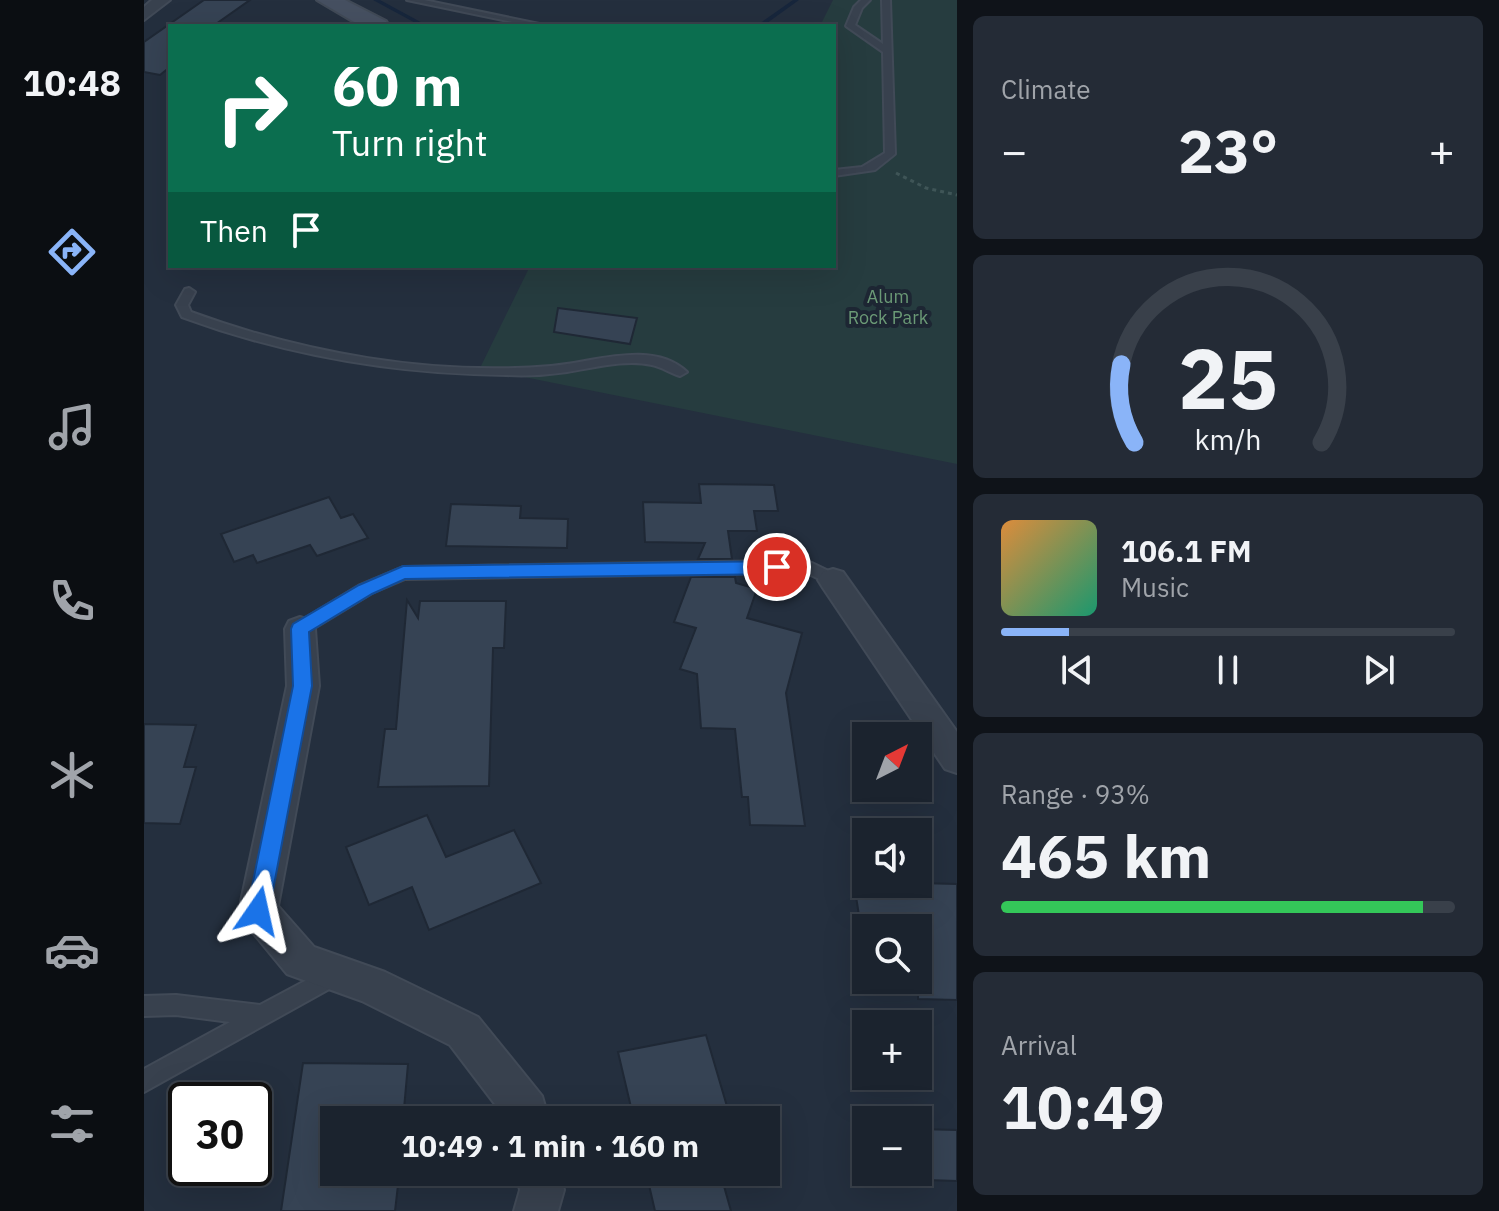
<!DOCTYPE html>
<html lang="en">
<head>
<meta charset="utf-8">
<style>
  body { margin:0; font-family:"IBM Plex Sans",sans-serif; background:#242b36; color:#f1f3f6; height:100vh; display:flex; flex-direction:column; font-size:30px; white-space:nowrap }
  * { box-sizing:border-box; margin:0 }
  p { font-size:26px; color:#a0a4aa }
  .icon { flex:none; width:44px; height:44px; fill:none; stroke:currentColor; stroke-width:2; stroke-linecap:round; stroke-linejoin:round }
  .map { position:relative; flex:1; overflow:hidden }
  .panel { display:flex; flex-direction:column; gap:16px; padding:16px; background:#0f1319; width:542px }
  .panel>* { flex:none }
  .top-card { position:absolute; left:24px; top:24px; width:668px; height:244px; border-radius:0px; box-shadow:0 8px 32px #0002,0 0 0 2px #39404a; background:#0b6e4f; color:#fff; overflow:hidden }
  .needle { width:52px; rotate:42deg }
  .tools { position:absolute; left:708px; top:722px; display:grid; gap:16px }
  .tools a { display:grid; place-items:center; width:80px; height:80px; border-radius:0px; background:#1b232e; box-shadow:0 8px 32px #0002,0 0 0 2px #39404a; font-size:40px }
  .speed { position:absolute; left:24px; top:1082px; display:flex; gap:16px; font-size:40px; font-weight:700; text-align:center }
  .speed>* { display:grid; place-content:center; width:104px; height:104px; border-radius:50%; background:#1b232e; box-shadow:0 8px 32px #0002,0 0 0 2px #39404a; line-height:1 }
  .speed .limit { border:4px solid #111; border-radius:12px; background:#fff; color:#111 }
  .pin { position:absolute; display:grid; place-items:center; width:68px; height:68px; color:#fff; margin:-34px; border:4px solid #fff; border-radius:50%; box-shadow:0 2px 8px #0007 }
  .me { position:absolute; width:88px; margin:-44px; rotate:11deg; stroke-linejoin:round; filter:drop-shadow(0 0 6px #0008) }
  .turn { display:flex; align-items:center; gap:28px; height:168px; padding:0 32px; font-size:36px }
  .turn .icon { width:104px; height:104px; stroke-width:2.5 }
  .turn b { display:block; font-size:56px; line-height:68px }
  .then { display:flex; align-items:center; height:76px; padding:0 32px; background:#0003; gap:16px; font-size:30px }
  .big { font-size:60px; font-weight:700; line-height:1.1 }
  .panel .widget { flex:1; display:flex; flex-direction:column; justify-content:center; gap:12px; min-width:0; padding:0 28px; border-radius:12px; background:#242b36 }
  .panel .dial { align-items:center; gap:0 }
  .dial svg { height:208px; overflow:visible; fill:none; stroke:#39404a; stroke-width:7; stroke-linecap:round; text-anchor:middle }
  .dial text { fill:#f1f3f6; stroke:none }
  .song { display:flex; align-items:center; gap:24px }
  .cover { width:96px; height:96px; border-radius:12px; background:linear-gradient(135deg,hsl(30 70% 55%),hsl(160 70% 35%)) }
  .played { height:8px; border-radius:4px; background:linear-gradient(90deg,#8ab4f8 15%,#39404a 15%) }
  .keys { display:flex; justify-content:space-around; direction:ltr }
  .heat { display:flex; justify-content:space-between; align-items:center; font-size:44px; direction:ltr }
  .charge { height:12px; border-radius:6px; background:linear-gradient(90deg,#34c759 93%,#39404a 0) }
  .trip { position:absolute; left:176px; top:1106px; width:460px; height:80px; border-radius:0px; background:#1b232e; box-shadow:0 8px 32px #0002,0 0 0 2px #39404a; font-weight:700; line-height:80px; text-align:center }
  main { display:flex; flex:1; min-height:0 }
  .tab-bar { display:flex; flex-direction:column; width:144px; justify-content:space-around; align-items:center; background:#0b0e12; color:#a0a4aa }
  .tab-bar .icon { width:56px; height:56px }
  .tab-bar .selected { color:#8ab4f8 }
  .tab-bar b { font-size:36px; color:#f1f3f6 }
  .map>svg:first-child { display:block }
</style>
</head>
<body>
<main>
<nav class="tab-bar">
<b>10:48</b>
<svg class="icon selected" aria-label="directions" viewBox="0 0 24 24"><path d="M12 3l9 9-9 9-9-9zM9 14v-3h6M13 9l2 2-2 2"/></svg>
<svg class="icon" aria-label="music" viewBox="0 0 24 24"><path d="M9 18V5l10-2v13"/><circle cx="6" cy="18" r="3"/><circle cx="16" cy="16" r="3"/></svg>
<svg class="icon" aria-label="phone" viewBox="0 0 24 24"><path d="M5 4h4l2 5-3 2q2 4 5 5l2-3 5 2v4C11 20 4 13 5 4z"/></svg>
<svg class="icon" aria-label="climate" viewBox="0 0 24 24"><path d="M12 3v18M4 7l16 10M4 17L20 7"/></svg>
<svg class="icon" aria-label="car" viewBox="0 0 24 24"><path d="M5 17H2v-5l4-1 3-4h7l3 4 3 1v5h-3M9 17h6M6 11h13"/><circle cx="7" cy="17" r="2"/><circle cx="17" cy="17" r="2"/></svg>
<svg class="icon" aria-label="filters" viewBox="0 0 24 24"><path d="M4 7h16M4 17h16"/><circle cx="9" cy="7" r="2"/><circle cx="15" cy="17" r="2"/></svg>
</nav>
<div class="map">
<svg width="813" height="1211" viewBox="0 0 813 1211">
  <rect width="100%" height="100%" fill="#242f3e"/>
  <path fill="#263c3f" d="M 689,0 L 813,0 L 813,464 L 336,368 L 386,266 L 690,266 L 690,26 L 676,26 Z"/>
  <g fill="none" stroke-linecap="round" stroke-linejoin="round">
    <path fill="#17263c" fill-rule="evenodd" d="M 229,0 L 236,0 L 284,26 L 277,26 Z
      M 649,0 L 655,0 L 619,26 L 612,26 Z"/>
  </g>
  <path fill="#364354" stroke="#1f2835" stroke-width="2" d="M 60,0 L 106,0 L 69,26 L 26,26 L 26,67 L 16,75 L 0,72 L 0,42 Z
    M 414,308 L 493,318 L 486,344 L 410,332 Z
    M 555,484 L 630,485 L 634,511 L 610,511 L 613,531 L 584,531 L 588,559 L 554,559 L 561,543 L 501,542 L 499,502 L 557,503 Z
    M 185,497 L 197,518 L 209,514 L 224,538 L 173,556 L 166,545 L 113,563 L 109,555 L 90,562 L 77,534 Z
    M 307,504 L 377,506 L 376,518 L 424,519 L 423,548 L 302,546 Z
    M 547,577 L 591,577 L 592,583 L 613,589 L 603,618 L 658,633 L 642,693 L 661,826 L 606,825 L 604,797 L 598,797 L 591,729 L 557,728 L 553,674 L 536,669 L 552,628 L 530,622 Z
    M 263,600 L 274,618 L 276,601 L 362,601 L 360,648 L 349,648 L 345,786 L 234,787 L 241,729 L 252,729 Z
    M 0,724 L 52,725 L 40,767 L 52,767 L 36,824 L 0,823 Z
    M 283,815 L 302,857 L 370,830 L 397,883 L 285,930 L 268,887 L 225,905 L 202,847 Z
    M 774,883 L 813,884 L 813,1000 L 774,999 L 774,928 L 717,928 L 710,884 Z
    M 562,1035 L 587,1120 L 490,1120 L 474,1052 Z
    M 159,1063 L 264,1064 L 259,1120 L 190,1120 L 190,1172 L 224,1172 L 223,1184 L 254,1185 L 251,1211 L 137,1211 Z
    M 774,1129 L 813,1130 L 813,1181 L 782,1180 Z
    M 502,1172 L 576,1172 L 587,1211 L 511,1211 Z"/>
  <g fill="none" stroke-linecap="round" stroke-linejoin="round">
    <g stroke="#414a57" stroke-width="4">
      <path id="lane" d="M 263,0 L 280,0 L 405,26 L 388,26 Z
        M 717,0 L 726,0 L 718,8 L 711,25 L 739,44 L 738,0 L 746,0 L 751,154 L 731,170 L 690,176 L 690,170 L 718,167 L 741,153 L 739,52 L 702,26 L 710,7 Z
        M 45,288 L 51,292 L 44,305 L 47,312 C 159,353 287,376 407,366 C 448,363 508,339 543,372 L 536,376 C 526,373 518,367 508,365 C 480,359 450,368 423,372 C 403,375 382,376 362,375 C 251,374 141,355 38,317 L 32,305 L 41,289 Z
        M 633,561 L 668,563 L 695,576 L 697,580 L 689,586 L 665,574 L 633,573 L 261,579 L 228,593 L 162,633 L 150,633 L 148,629 L 150,625 L 216,585 L 259,567 Z
        M 189,966 L 196,969 L 199,976 L 196,983 L 0,1092 L 0,1069 L 86,1022 L 32,1015 L 0,1016 L 0,996 L 32,995 L 116,1005 Z"/>
    </g>
    <g stroke="#414a57" stroke-width="4">
      <path id="street" d="M 8,0 L 26,0 L 0,20 L 0,7 Z
        M 689,569 L 699,572 L 813,732 L 813,773 L 801,769 L 679,588 L 674,580 L 679,572 Z
        M 156,617 L 167,621 L 171,629 L 175,686 L 134,906 L 170,947 L 241,972 L 334,1017 L 398,1096 L 405,1120 L 363,1120 L 306,1045 L 218,1001 L 143,974 L 101,923 L 95,911 L 143,686 L 141,629 L 145,621 Z
        M 372,1172 L 416,1172 L 420,1190 L 414,1211 L 370,1211 L 376,1190 Z"/>
    </g>
    <g stroke="#414a57" stroke-width="4">
      <path id="secondary" d="M 173,0 L 201,0 L 242,21 L 245,26 L 217,26 Z"/>
    </g>
    <path stroke="#3f5557" stroke-width="3" stroke-dasharray="4 4" stroke-linecap="butt" d="M 752,173 L 782,188 L 813,195"/>
    <use href="#lane" fill="#38414e" fill-rule="evenodd"/>
    <use href="#street" fill="#38414e" fill-rule="evenodd"/>
    <use href="#secondary" fill="#465061" fill-rule="evenodd"/>
  </g>
  <path fill="#1a73e8" stroke="#114b97" stroke-width="2" d="M 633,561 L 642,567 L 633,574 L 261,579 L 228,594 L 165,632 L 168,686 L 125,911 L 122,918 L 114,921 L 106,918 L 103,911 L 149,686 L 147,629 L 149,624 L 215,585 L 259,566 Z"/>
  <g text-anchor="middle" stroke-width="8" stroke-linejoin="round" paint-order="stroke">
    <g font-size="18" fill="#6b9a76" stroke="#1d2633">
      <text x="744" y="303">Alum<tspan x="744" dy="21">Rock Park</tspan></text>
    </g>
  </g>
</svg>
<div class="tools">
<a><svg class="needle" viewBox="-14 -14 28 28"><path d="M0-13l5 13h-10z" fill="#e53935"/><path d="M0 13l5-13h-10z" fill="#a0a4aa"/></svg></a>
<a><svg class="icon" aria-label="sound" viewBox="0 0 24 24"><path d="M4 9h4l5-4v14l-5-4H4zM17 9q2 3 0 6"/></svg></a>
<a><svg class="icon" aria-label="search" viewBox="0 0 24 24"><circle cx="10" cy="10" r="6"/><path d="M15 15l6 6"/></svg></a>
<a>+</a>
<a>−</a>
</div>
<div class="speed"><div class="limit">30</div></div>
<div class="pin" style="left:633px;top:567px;background:#d93025"><svg class="icon" aria-label="arrive" viewBox="0 0 24 24"><path d="M6 21V4h12l-3 4 3 4H6"/></svg></div>
<svg class="me" style="left:114px;top:911px" viewBox="-20 -20 40 40"><path d="M0-17L14 15 0 8-14 15z" fill="#1a73e8" stroke="#fff" stroke-width="4"/></svg>
<div class="trip">10:49 · 1 min · 160 m</div>
<div class="top-card">
<div class="turn"><svg class="icon" aria-label="right" viewBox="0 0 24 24"><path d="M7 20v-9h11M14 6l5 5-5 5"/></svg><div><b>60 m</b>Turn right</div></div>
<div class="then">Then<svg class="icon" aria-label="arrive" viewBox="0 0 24 24"><path d="M6 21V4h12l-3 4 3 4H6"/></svg></div>
</div>
</div>
<section class="panel">
<div class="widget"><p>Climate</p>
<div class="heat"><a>−</a><b class="big">23°</b><a>+</a></div>
</div>
<div class="widget dial"><svg viewBox="0 0 100 80">
<path d="M14 69A42 42 0 1 1 86 69"/>
<path d="M14 69A42 42 0 0 1 9 39" stroke="#8ab4f8"/>
<text x="50" y="56" font-size="32" font-weight="700">25</text>
<text x="50" y="72" font-size="11">km/h</text>
</svg></div>
<div class="widget">
<div class="song"><i class="cover"></i><div><b>106.1 FM</b><p>Music</p></div></div>
<div class="played"></div>
<div class="keys"><svg class="icon" aria-label="previous" viewBox="0 0 24 24"><path d="M18 5L8 12l10 7zM5 5v14"/></svg><svg class="icon" aria-label="pause" viewBox="0 0 24 24"><path d="M8 5v14M16 5v14"/></svg><svg class="icon" aria-label="next" viewBox="0 0 24 24"><path d="M6 5l10 7-10 7zM19 5v14"/></svg></div>
</div>
<div class="widget"><p>Range · 93%</p><b class="big">465 km</b><div class="charge"></div></div>
<div class="widget"><p>Arrival</p><b class="big">10:49</b></div>
</section>
</main>
</body>
</html>
